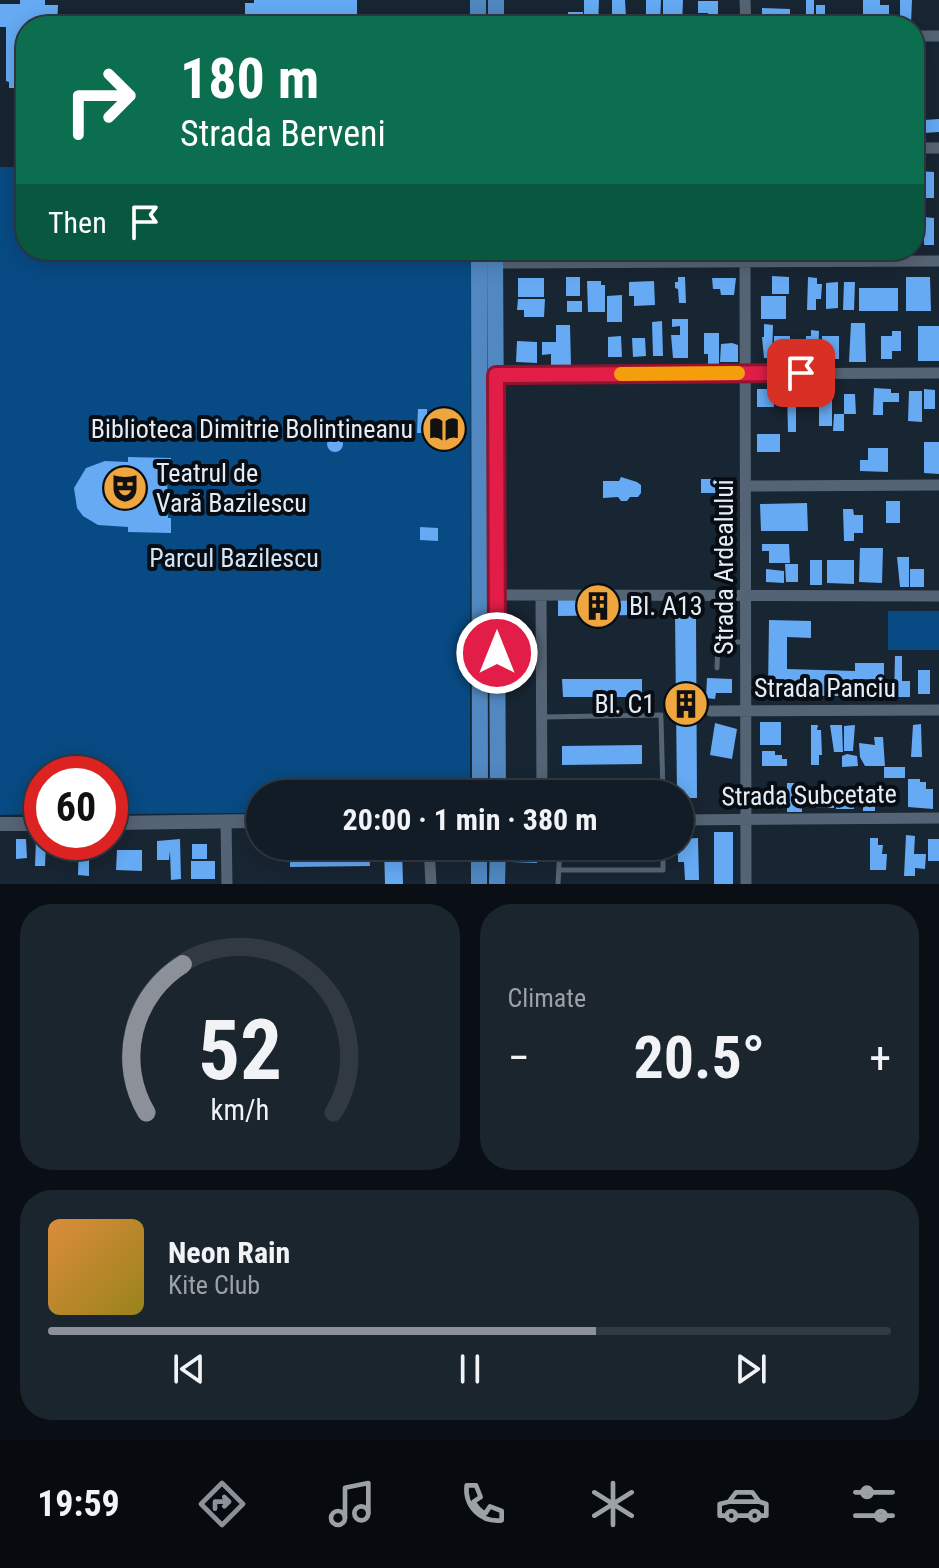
<!DOCTYPE html>
<html lang="en">
<head>
<meta charset="utf-8">
<style>
  body { margin:0; font-family:"Roboto Condensed",sans-serif; background:#1b252e; color:#f1f3f6; height:100vh; display:flex; flex-direction:column; font-size:30px; white-space:nowrap }
  * { box-sizing:border-box; margin:0 }
  p { font-size:26px; color:#9ca1a7 }
  .icon { flex:none; width:44px; height:44px; fill:none; stroke:currentColor; stroke-width:2; stroke-linecap:round; stroke-linejoin:round }
  .map { position:relative; height:884px; overflow:hidden }
  .panel { display:flex; flex-direction:column; gap:20px; padding:20px; background:#0a0f15; flex:1 }
  .panel>* { flex:none }
  .guide { position:absolute; left:16px; top:16px; width:908px; height:244px; border-radius:32px; box-shadow:0 4px 20px #0003,0 0 0 2px #313a43; background:#0b6e4f; color:#fff; overflow:hidden }
  .speed { position:absolute; left:24px; top:756px; display:flex; gap:16px; font-size:40px; font-weight:700; text-align:center }
  .speed>* { display:grid; place-content:center; width:104px; height:104px; border-radius:50%; background:#121c26; box-shadow:0 4px 20px #0003,0 0 0 2px #313a43; line-height:1 }
  .speed .limit { border:12px solid #d22; background:#fff; color:#111 }
  .pin { position:absolute; display:grid; place-items:center; width:68px; height:68px; color:#fff; margin:-34px; border-radius:16px; box-shadow:0 4px 12px #0006 }
  .me { position:absolute; width:88px; margin:-44px; rotate:0deg; stroke-linejoin:round; filter:drop-shadow(0 0 6px #0008) }
  .turn { display:flex; align-items:center; gap:28px; height:168px; padding:0 32px; font-size:36px }
  .turn .icon { width:104px; height:104px; stroke-width:2.5 }
  .turn b { display:block; font-size:56px; line-height:68px }
  .then { display:flex; align-items:center; height:76px; padding:0 32px; background:#0003; gap:16px; font-size:30px }
  .big { font-size:60px; font-weight:700; line-height:1.1 }
  .panel .widget { flex:1; display:flex; flex-direction:column; justify-content:center; gap:12px; min-width:0; padding:0 28px; border-radius:32px; background:#1b252e }
  .panel .dial { align-items:center; gap:0 }
  .dial svg { height:208px; overflow:visible; fill:none; stroke:#313a43; stroke-width:7; stroke-linecap:round; text-anchor:middle }
  .dial text { fill:#f1f3f6; stroke:none }
  .song { display:flex; align-items:center; gap:24px }
  .cover { width:96px; height:96px; border-radius:12px; background:linear-gradient(135deg,hsl(30 70% 55%),hsl(50 70% 35%)) }
  .played { height:8px; border-radius:4px; background:linear-gradient(90deg,#8c9099 65%,#313a43 65%) }
  .keys { display:flex; justify-content:space-around; direction:ltr }
  .heat { display:flex; justify-content:space-between; align-items:center; font-size:44px; direction:ltr }
  .panel .tiles { flex:1; display:grid; gap:20px; grid-template-columns:1fr 1fr }
  .widget:last-child { grid-column:span 2 }
  .trip { position:absolute; left:246px; top:780px; width:448px; height:80px; border-radius:40px; background:#121c26; box-shadow:0 4px 20px #0003,0 0 0 2px #313a43; font-weight:700; line-height:80px; text-align:center }
  .dock { display:flex; height:128px; justify-content:space-around; align-items:center; background:#070b0f; color:#9ca1a7 }
  .dock .icon { width:56px; height:56px }
  .dock .active { color:#8c9099 }
  .dock b { font-size:36px; color:#f1f3f6 }
  .map>svg:first-child { display:block }
</style>
</head>
<body>
<div class="map">
<svg width="939" height="884" viewBox="0 0 939 884">
  <rect width="100%" height="100%" fill="#182532"/>
  <path fill="#084a83" d="M 0,167 L 26,167 L 26,250 L 471,250 L 470,794 L 260,794 L 260,813 L 110,814 L 110,774 L 42,774 L 42,814 L 0,815 Z
    M 888,611 L 939,611 L 939,650 L 888,650 Z"/>
  <path fill="#65aaf3" d="M 20,0 L 45,0 L 45,5 L 58,5 L 57,26 L 26,26 L 26,32 L 23,32 L 23,57 L 26,57 L 26,82 L 23,82 L 23,88 L 9,88 L 9,82 L 6,81 L 6,27 L 0,27 L 0,4 L 20,4 Z
    M 254,0 L 357,0 L 357,21 L 245,20 L 245,3 L 254,3 Z
    M 584,0 L 599,0 L 598,26 L 584,26 Z
    M 612,0 L 625,0 L 626,17 L 612,18 Z
    M 646,0 L 661,0 L 660,24 L 646,24 Z
    M 663,0 L 683,0 L 682,26 L 663,26 Z
    M 806,0 L 814,0 L 814,24 L 806,24 Z
    M 863,0 L 880,0 L 880,5 L 889,5 L 889,24 L 863,24 Z
    M 900,0 L 912,0 L 911,24 L 900,24 Z
    M 698,1 L 718,1 L 718,26 L 708,26 L 708,13 L 698,13 Z
    M 816,5 L 825,5 L 825,25 L 816,24 Z
    M 762,8 L 790,9 L 790,22 L 762,22 Z
    M 568,12 L 583,12 L 583,26 L 568,26 Z
    M 518,16 L 539,17 L 539,26 L 517,26 Z
    M 939,119 L 939,132 L 924,133 L 924,120 Z
    M 919,171 L 934,172 L 934,198 L 918,198 Z
    M 924,217 L 934,218 L 934,245 L 924,245 Z
    M 772,276 L 789,277 L 789,294 L 772,294 Z
    M 566,277 L 580,277 L 580,296 L 566,296 Z
    M 678,277 L 685,277 L 686,303 L 679,303 L 678,289 L 675,288 L 675,282 L 678,282 Z
    M 808,277 L 817,278 L 817,284 L 822,284 L 821,299 L 816,299 L 816,310 L 807,310 Z
    M 906,277 L 930,277 L 931,311 L 906,311 Z
    M 518,278 L 544,278 L 544,297 L 518,297 Z
    M 712,278 L 736,278 L 734,295 L 721,295 L 720,289 L 713,289 Z
    M 587,281 L 601,281 L 601,285 L 605,285 L 605,312 L 588,312 Z
    M 654,281 L 655,305 L 634,306 L 634,296 L 629,296 L 629,282 Z
    M 838,282 L 838,308 L 826,309 L 826,283 Z
    M 844,282 L 855,282 L 854,310 L 843,310 Z
    M 859,288 L 898,288 L 898,311 L 859,311 Z
    M 622,295 L 622,322 L 607,322 L 607,296 Z
    M 761,296 L 786,296 L 786,319 L 761,319 Z
    M 518,299 L 545,299 L 544,317 L 524,317 L 524,310 L 517,310 Z
    M 567,301 L 582,301 L 582,312 L 567,312 Z
    M 672,319 L 688,319 L 688,358 L 673,358 L 671,335 L 680,335 L 680,326 L 672,327 Z
    M 662,321 L 663,356 L 653,356 L 652,322 Z
    M 851,323 L 865,323 L 866,362 L 849,362 Z
    M 764,324 L 773,325 L 772,358 L 764,358 L 762,337 L 764,337 Z
    M 556,325 L 570,325 L 571,366 L 551,366 L 551,354 L 542,355 L 542,342 L 556,342 Z
    M 918,326 L 939,326 L 939,361 L 918,361 Z
    M 811,330 L 819,331 L 818,359 L 805,359 L 806,336 L 811,336 Z
    M 892,331 L 901,331 L 901,351 L 892,351 L 892,359 L 881,359 L 881,336 L 892,336 Z
    M 704,333 L 719,333 L 719,364 L 708,364 L 708,354 L 704,354 Z
    M 621,336 L 622,357 L 608,357 L 608,337 Z
    M 774,336 L 790,336 L 790,363 L 774,363 Z
    M 822,336 L 839,336 L 839,359 L 822,359 Z
    M 632,338 L 645,338 L 646,356 L 633,357 Z
    M 517,341 L 537,342 L 537,363 L 516,362 Z
    M 732,343 L 738,345 L 738,362 L 720,362 L 721,344 Z
    M 874,388 L 891,389 L 891,393 L 899,393 L 899,402 L 883,402 L 883,415 L 873,415 Z
    M 757,389 L 773,389 L 774,407 L 757,407 Z
    M 796,389 L 796,432 L 788,432 L 787,390 Z
    M 924,389 L 935,390 L 935,409 L 924,409 Z
    M 819,390 L 832,391 L 832,426 L 819,426 Z
    M 909,391 L 922,391 L 922,422 L 908,421 Z
    M 844,394 L 855,394 L 856,414 L 844,414 Z
    M 418,409 L 427,409 L 427,417 L 441,418 L 440,433 L 417,433 Z
    M 834,414 L 844,414 L 844,431 L 833,431 Z
    M 757,434 L 780,434 L 780,452 L 757,452 Z
    M327 444a8 8 0 1 1 16 0a8 8 0 1 1-16 0Z
    M 924,442 L 939,442 L 939,474 L 924,473 Z
    M 868,448 L 888,448 L 888,472 L 860,471 L 860,460 L 868,460 Z
    M 128,457 L 171,458 L 171,473 L 167,472 L 168,518 L 171,518 L 171,533 L 128,532 L 128,527 L 98,525 L 83,516 L 77,508 L 74,488 L 86,468 L 105,461 L 128,462 Z
    M 621,477 L 637,482 L 641,485 L 641,493 L 638,497 L 630,497 L 627,501 L 621,501 L 618,497 L 603,498 L 603,481 L 619,481 Z
    M 701,479 L 720,479 L 720,493 L 701,493 Z
    M 886,501 L 900,501 L 900,523 L 886,523 Z
    M 807,503 L 808,531 L 761,531 L 760,504 Z
    M 843,509 L 853,509 L 854,515 L 863,515 L 863,533 L 854,533 L 854,541 L 844,541 Z
    M 420,527 L 438,528 L 438,541 L 420,540 Z
    M 762,544 L 789,544 L 790,563 L 769,563 L 769,551 L 762,551 Z
    M 860,548 L 883,548 L 882,583 L 859,582 Z
    M 897,557 L 909,557 L 909,587 L 900,587 Z
    M 810,560 L 822,560 L 822,585 L 810,585 Z
    M 827,560 L 854,560 L 854,584 L 827,583 Z
    M 785,564 L 798,564 L 798,582 L 786,582 Z
    M 766,569 L 784,571 L 784,583 L 766,582 Z
    M 910,569 L 924,569 L 924,587 L 910,587 Z
    M 558,597 L 638,597 L 638,615 L 558,616 Z
    M 675,615 L 696,615 L 697,798 L 680,798 L 680,794 L 677,794 Z
    M 769,620 L 811,621 L 811,638 L 787,637 L 787,669 L 855,671 L 855,663 L 884,663 L 884,680 L 861,679 L 861,689 L 849,689 L 849,696 L 795,696 L 795,693 L 786,693 L 786,699 L 773,699 L 773,691 L 768,691 Z
    M 895,656 L 902,656 L 902,681 L 910,681 L 910,697 L 894,697 Z
    M 918,670 L 930,670 L 930,694 L 918,694 Z
    M 707,678 L 732,679 L 732,693 L 716,693 L 715,699 L 706,698 Z
    M 562,679 L 642,679 L 642,697 L 563,697 Z
    M 760,722 L 781,722 L 781,745 L 760,745 Z
    M 715,723 L 737,729 L 732,759 L 710,755 Z
    M 921,724 L 922,757 L 911,757 L 913,725 Z
    M 811,725 L 818,725 L 817,730 L 821,730 L 822,755 L 819,755 L 819,765 L 811,765 Z
    M 830,725 L 842,725 L 843,752 L 834,752 Z
    M 855,725 L 853,751 L 844,751 L 844,726 Z
    M 874,737 L 883,737 L 885,766 L 865,766 L 860,757 L 859,743 L 875,745 Z
    M 642,745 L 642,764 L 562,765 L 562,746 Z
    M 762,751 L 775,751 L 775,755 L 782,755 L 782,759 L 787,759 L 787,766 L 762,766 Z
    M 847,754 L 857,756 L 858,766 L 842,767 L 842,756 Z
    M 884,767 L 905,767 L 905,778 L 884,778 Z
    M 908,779 L 920,779 L 920,782 L 926,782 L 926,789 L 933,789 L 933,809 L 908,807 Z
    M 787,783 L 802,783 L 802,812 L 787,812 L 787,808 L 771,808 L 771,790 L 787,790 Z
    M 836,789 L 853,789 L 854,809 L 836,809 Z
    M 816,792 L 834,792 L 834,808 L 816,808 Z
    M 863,794 L 875,794 L 875,811 L 863,811 Z
    M 714,832 L 733,832 L 733,884 L 714,884 Z
    M 906,835 L 915,836 L 914,854 L 926,854 L 925,869 L 915,868 L 915,876 L 904,876 Z
    M 698,838 L 699,880 L 685,880 L 684,862 L 678,862 L 678,855 L 673,855 L 673,846 L 680,846 L 680,839 Z
    M 870,838 L 878,838 L 878,845 L 883,845 L 882,854 L 887,854 L 886,870 L 870,870 Z
    M 16,839 L 26,839 L 27,858 L 16,859 Z
    M 36,839 L 46,842 L 45,866 L 35,866 Z
    M 180,839 L 181,879 L 171,880 L 170,851 L 169,860 L 157,860 L 157,841 Z
    M 928,839 L 939,839 L 939,861 L 928,861 Z
    M 79,842 L 89,842 L 89,876 L 78,875 Z
    M 192,844 L 207,844 L 207,859 L 192,859 Z
    M 511,846 L 537,846 L 537,863 L 511,862 Z
    M 571,846 L 657,846 L 657,857 L 571,857 Z
    M 384,847 L 402,847 L 403,884 L 385,884 Z
    M 290,848 L 369,848 L 370,866 L 290,867 Z
    M 117,850 L 142,850 L 142,871 L 116,870 Z
    M 191,861 L 215,861 L 215,879 L 191,879 Z"/>
  <g fill="none" stroke-linecap="round" stroke-linejoin="round">
    <path stroke="#556474" stroke-width="5" d="M 717,668 L 718,642 L 745,642
      M 543,717 L 661,715
      M 661,718 L 663,794
      M 560,870 L 663,870 L 663,846
      M 558,884 L 560,846"/>
    <path stroke="#556474" stroke-width="11" d="M 745,0 L 746,26
      M 914,36 L 939,36
      M 914,148 L 939,148
      M 745,250 L 746,884
      M 495,263 L 939,261
      M 492,375 L 939,373
      M 746,486 L 939,485
      M 492,595 L 939,596
      M 541,595 L 542,794
      M 711,711 L 939,710
      M 680,820 L 939,818
      M 226,822 L 227,884
      M 429,846 L 431,884"/>
    <path stroke="#556474" stroke-width="14" d="M 110,823 L 260,821
      M 0,824 L 42,824"/>
    <path stroke="#5188c1" stroke-width="16" d="M 478,0 L 478,26
      M 496,26 L 496,0
      M 479,250 L 480,794
      M 495,250 L 498,794
      M 479,884 L 479,846
      M 497,884 L 498,846"/>
  </g>
  <g fill="none" stroke-linecap="round" stroke-linejoin="round">
    <g stroke="#92132f" stroke-width="20">
      <path id="route" d="M 497,653 L 496,375 L 801,373"/>
    </g>
    <use href="#route" stroke="#e11d48" stroke-width="14"/>
    <path stroke="#f59e0b" stroke-width="14" d="M 621,374 L 738,373"/>
  </g>
  <defs>
    <g id="library-disc" transform="scale(2.3)"><circle r="9.5" fill="#f0a63f" stroke="#080d13"/><path d="M-6-4Q-3-5.5-.7-3.5V5Q-3 3-6 4ZM6-4Q3-5.5 .7-3.5V5Q3 3 6 4Z" fill="#111"/></g>
    <g id="theatre-disc" transform="scale(2.3)"><circle r="9.5" fill="#f0a63f" stroke="#080d13"/><path d="M-5-5.5Q0-4 5-5.5V0Q5 5 0 6Q-5 5-5 0ZM-3.3-2.5H-1v1.5H-3.3ZM1-2.5H3.3v1.5H1ZM-2.8 1Q0 5.5 2.8 1Z" fill="#111"/></g>
    <g id="building-disc" transform="scale(2.3)"><circle r="9.5" fill="#f0a63f" stroke="#080d13"/><path d="M-4-6H4V6H1V3H-1V6H-4ZM-2.5-4.3h1.7v1.8h-1.7ZM.8-4.3h1.7v1.8H.8ZM-2.5-1h1.7V.8h-1.7ZM.8-1h1.7V.8H.8Z" fill="#111"/></g>
  </defs>
  <g fill-rule="evenodd">
    <use href="#library-disc" x="444" y="429"/>
    <use href="#theatre-disc" x="125" y="488"/>
    <use href="#building-disc" x="598" y="606"/>
    <use href="#building-disc" x="686" y="704"/>
  </g>
  <g text-anchor="middle" stroke-width="8" stroke-linejoin="round" paint-order="stroke">
    <g font-size="26" fill="#e4edf6" stroke="#080d13" text-anchor="end">
      <text x="413" y="438">Biblioteca Dimitrie Bolintineanu</text>
      <text x="156" y="482" text-anchor="start">Teatrul de<tspan x="156" dy="30">Vară Bazilescu</tspan></text>
      <text x="629" y="615" text-anchor="start">Bl. A13</text>
      <text x="655" y="713">Bl. C1</text>
    </g>
    <g font-size="26" fill="#d3e4f7" stroke="#080d13">
      <text x="234" y="567">Parcul Bazilescu</text>
    </g>
    <g font-size="26" fill="#e4edf6" stroke="#080d13">
      <text transform="translate(724 567) rotate(-90)" y="9">Strada Ardealului</text>
      <text x="825" y="697">Strada Panciu</text>
      <text transform="translate(809 795) rotate(-1)" y="9">Strada Subcetate</text>
    </g>
  </g>
</svg>
<div class="speed"><div class="limit">60</div></div>
<div class="pin" style="left:801px;top:373px;background:#d93025"><svg class="icon" aria-label="arrive" viewBox="0 0 24 24"><path d="M6 21V4h12l-3 4 3 4H6"/></svg></div>
<svg class="me" style="left:497px;top:653px" viewBox="-20 -20 40 40"><circle r="17" fill="#e11d48" stroke="#fff" stroke-width="3"/><path d="M0-11L8 9 0 5-8 9z" fill="#fff"/></svg>
<div class="trip">20:00 · 1 min · 380 m</div>
<div class="guide">
<div class="turn"><svg class="icon" aria-label="right" viewBox="0 0 24 24"><path d="M7 20v-9h11M14 6l5 5-5 5"/></svg><div><b>180 m</b>Strada Berveni</div></div>
<div class="then">Then<svg class="icon" aria-label="arrive" viewBox="0 0 24 24"><path d="M6 21V4h12l-3 4 3 4H6"/></svg></div>
</div>
</div>
<section class="panel">
<div class="tiles">
<div class="widget dial"><svg viewBox="0 0 100 80">
<path d="M14 69A42 42 0 1 1 86 69"/>
<path d="M14 69A42 42 0 0 1 28 12" stroke="#8c9099"/>
<text x="50" y="56" font-size="32" font-weight="700">52</text>
<text x="50" y="72" font-size="11">km/h</text>
</svg></div>
<div class="widget"><p>Climate</p>
<div class="heat"><a>−</a><b class="big">20.5°</b><a>+</a></div>
</div>
<div class="widget">
<div class="song"><i class="cover"></i><div><b>Neon Rain</b><p>Kite Club</p></div></div>
<div class="played"></div>
<div class="keys"><svg class="icon" aria-label="previous" viewBox="0 0 24 24"><path d="M18 5L8 12l10 7zM5 5v14"/></svg><svg class="icon" aria-label="pause" viewBox="0 0 24 24"><path d="M8 5v14M16 5v14"/></svg><svg class="icon" aria-label="next" viewBox="0 0 24 24"><path d="M6 5l10 7-10 7zM19 5v14"/></svg></div>
</div>
</div>
</section>
<nav class="dock">
<b>19:59</b>
<svg class="icon active" aria-label="directions" viewBox="0 0 24 24"><path d="M12 3l9 9-9 9-9-9zM9 14v-3h6M13 9l2 2-2 2"/></svg>
<svg class="icon" aria-label="music" viewBox="0 0 24 24"><path d="M9 18V5l10-2v13"/><circle cx="6" cy="18" r="3"/><circle cx="16" cy="16" r="3"/></svg>
<svg class="icon" aria-label="phone" viewBox="0 0 24 24"><path d="M5 4h4l2 5-3 2q2 4 5 5l2-3 5 2v4C11 20 4 13 5 4z"/></svg>
<svg class="icon" aria-label="climate" viewBox="0 0 24 24"><path d="M12 3v18M4 7l16 10M4 17L20 7"/></svg>
<svg class="icon" aria-label="car" viewBox="0 0 24 24"><path d="M5 17H2v-5l4-1 3-4h7l3 4 3 1v5h-3M9 17h6M6 11h13"/><circle cx="7" cy="17" r="2"/><circle cx="17" cy="17" r="2"/></svg>
<svg class="icon" aria-label="filters" viewBox="0 0 24 24"><path d="M4 7h16M4 17h16"/><circle cx="9" cy="7" r="2"/><circle cx="15" cy="17" r="2"/></svg>
</nav>
</body>
</html>
